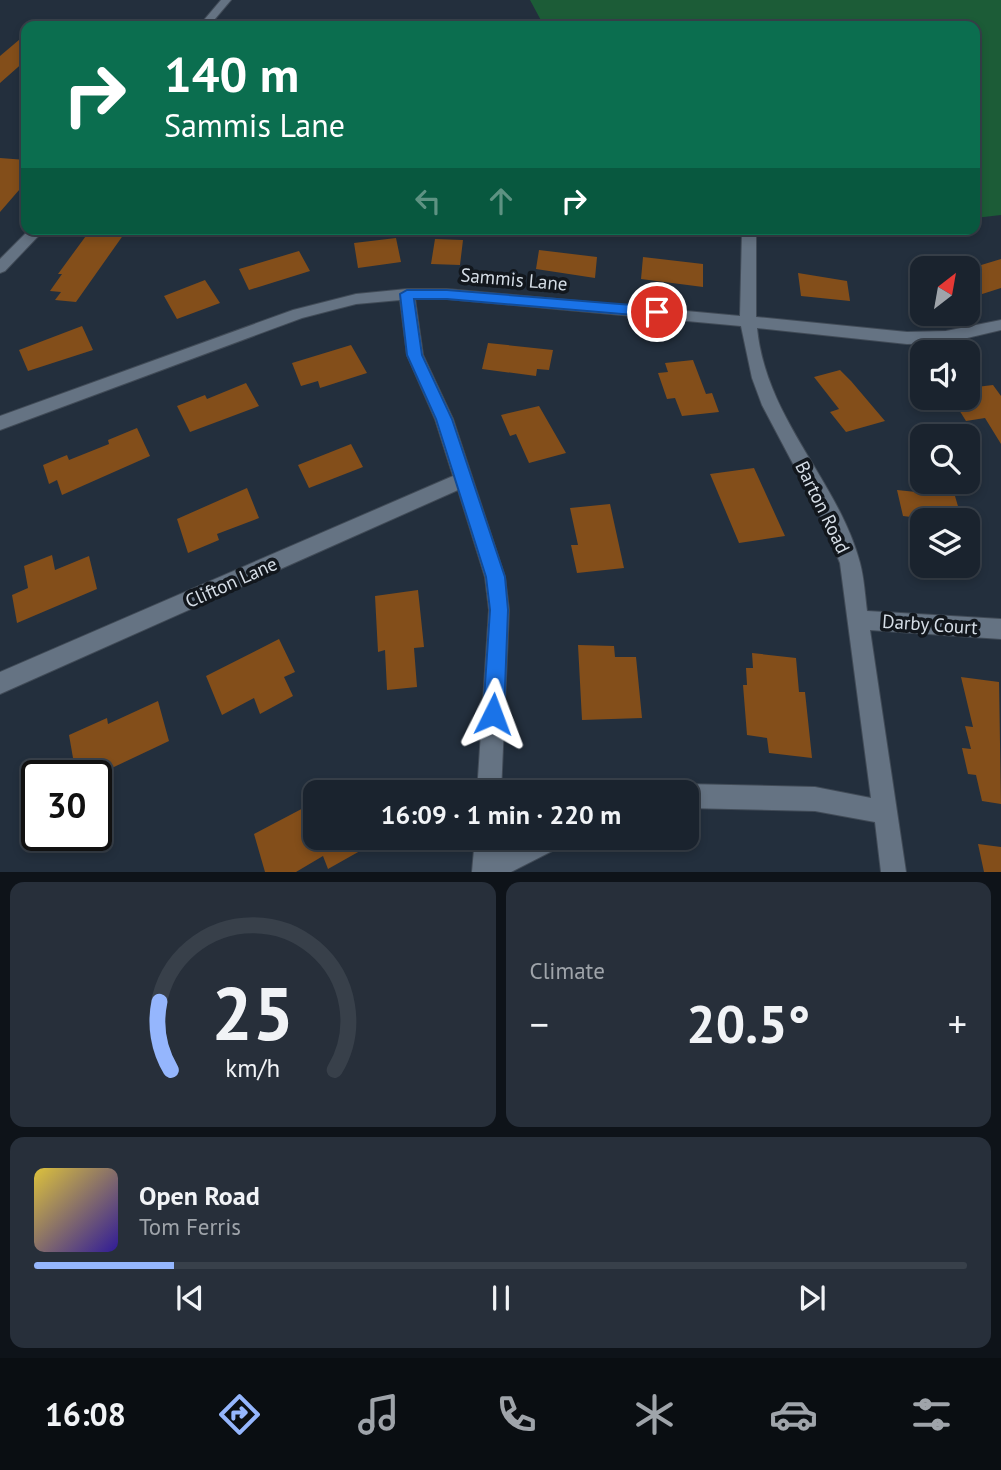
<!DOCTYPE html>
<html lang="en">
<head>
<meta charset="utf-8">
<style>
  body { margin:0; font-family:"PT Sans",sans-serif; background:#272f3a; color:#f1f3f6; height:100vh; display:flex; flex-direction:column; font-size:26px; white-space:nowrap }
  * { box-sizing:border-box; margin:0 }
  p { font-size:23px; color:#9fa4aa }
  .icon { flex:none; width:38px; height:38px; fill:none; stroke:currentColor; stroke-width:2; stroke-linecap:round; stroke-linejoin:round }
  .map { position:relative; height:872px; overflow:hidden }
  .drawer { display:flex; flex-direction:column; gap:10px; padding:10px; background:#0e1319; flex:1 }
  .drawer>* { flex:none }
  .guide { position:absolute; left:21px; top:21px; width:959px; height:214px; border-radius:14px; box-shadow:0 4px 10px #0003,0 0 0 2px #38404a; background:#0b6e4f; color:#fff; overflow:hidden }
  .needle { width:46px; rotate:31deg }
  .buttons { position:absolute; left:910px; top:256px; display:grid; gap:14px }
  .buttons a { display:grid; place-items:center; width:70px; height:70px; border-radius:14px; background:#1a232e; box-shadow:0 4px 10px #0003,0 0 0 2px #38404a; font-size:35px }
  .speed { position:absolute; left:21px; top:760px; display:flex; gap:14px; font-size:35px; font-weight:700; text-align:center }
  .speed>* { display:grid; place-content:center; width:91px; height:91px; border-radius:50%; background:#1a232e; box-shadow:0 4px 10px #0003,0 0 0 2px #38404a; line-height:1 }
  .speed .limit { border:4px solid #111; border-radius:10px; background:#fff; color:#111 }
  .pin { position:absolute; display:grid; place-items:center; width:60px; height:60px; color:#fff; margin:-30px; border:4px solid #fff; border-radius:50%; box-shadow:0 2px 7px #0007 }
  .me { position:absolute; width:77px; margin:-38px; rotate:3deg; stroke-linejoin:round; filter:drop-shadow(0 0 5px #0008) }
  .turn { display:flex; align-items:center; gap:24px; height:147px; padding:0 28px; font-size:32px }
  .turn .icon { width:91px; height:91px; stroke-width:2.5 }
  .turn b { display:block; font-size:49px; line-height:60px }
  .lanes { display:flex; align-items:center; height:66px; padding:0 28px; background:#0003; justify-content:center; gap:35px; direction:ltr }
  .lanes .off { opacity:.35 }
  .big { font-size:52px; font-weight:700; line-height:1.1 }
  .drawer .widget { flex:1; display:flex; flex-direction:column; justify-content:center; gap:10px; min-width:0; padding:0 24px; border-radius:14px; background:#272f3a }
  .drawer .dial { align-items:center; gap:0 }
  .dial svg { height:182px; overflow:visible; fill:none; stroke:#38404a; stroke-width:7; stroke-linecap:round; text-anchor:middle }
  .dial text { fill:#f1f3f6; stroke:none }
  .song { display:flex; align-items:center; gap:21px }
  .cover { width:84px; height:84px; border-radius:10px; background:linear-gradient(135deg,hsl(50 70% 55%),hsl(250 70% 35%)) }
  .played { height:7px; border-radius:4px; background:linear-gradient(90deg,#95b6fd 15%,#38404a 15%) }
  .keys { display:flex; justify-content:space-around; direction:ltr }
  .heat { display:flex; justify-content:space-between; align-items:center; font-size:38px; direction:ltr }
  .drawer .tiles { flex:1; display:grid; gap:10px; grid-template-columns:1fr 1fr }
  .widget:last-child { grid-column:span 2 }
  .trip { position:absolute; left:303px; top:780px; width:396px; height:70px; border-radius:14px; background:#1a232e; box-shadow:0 4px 10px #0003,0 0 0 2px #38404a; font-weight:700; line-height:70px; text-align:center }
  .tabs { display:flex; height:112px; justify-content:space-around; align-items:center; background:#0a0e12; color:#9fa4aa }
  .tabs .icon { width:49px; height:49px }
  .tabs .selected { color:#95b6fd }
  .tabs b { font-size:32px; color:#f1f3f6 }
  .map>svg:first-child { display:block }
</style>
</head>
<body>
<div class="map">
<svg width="1001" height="872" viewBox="0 0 1001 872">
  <rect width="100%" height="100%" fill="#232f3d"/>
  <path fill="#1c5c37" d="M 530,0 L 1001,0 L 1001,215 L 975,218 L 975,26 L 544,26 Z"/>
  <path fill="#834e1a" d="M 26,34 L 26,60 L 0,83 L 0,56 Z
    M 0,158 L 26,160 L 26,182 L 0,212 Z
    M 91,229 L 123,229 L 120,234 L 124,234 L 76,302 L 55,300 L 61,292 L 50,291 L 62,274 L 58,274 Z
    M 396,238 L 401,262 L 358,268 L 354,243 Z
    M 435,239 L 463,240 L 460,265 L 431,264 Z
    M 539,250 L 597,257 L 595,278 L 536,269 Z
    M 299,251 L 310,271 L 249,290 L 239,269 Z
    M 643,257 L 703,264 L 703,287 L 641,279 Z
    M 1001,259 L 1001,288 L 976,296 L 968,289 L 968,269 Z
    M 798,273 L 847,281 L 850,301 L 801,296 Z
    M 205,280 L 220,303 L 177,319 L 164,296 Z
    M 82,326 L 93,350 L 28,371 L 19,350 Z
    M 488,343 L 553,350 L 549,370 L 537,369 L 536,376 L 482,369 Z
    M 351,345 L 367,373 L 320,388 L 318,381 L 301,386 L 292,363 Z
    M 693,360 L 706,394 L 712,393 L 719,412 L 682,416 L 675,398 L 667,399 L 658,373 L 668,372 L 665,363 Z
    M 840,370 L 851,381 L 885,421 L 846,432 L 830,412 L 839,409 L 814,377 Z
    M 246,383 L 259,406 L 190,432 L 177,406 L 205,395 L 207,399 Z
    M 993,385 L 1001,396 L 1001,444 L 985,418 L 966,421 L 951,397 L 968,397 L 968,388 Z
    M 539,406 L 566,453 L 529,463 L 516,434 L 510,436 L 501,415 Z
    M 137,428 L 150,456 L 62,495 L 57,480 L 49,484 L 43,465 L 67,455 L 69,460 L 109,444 L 108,440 Z
    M 351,444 L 363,467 L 309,488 L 298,465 Z
    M 754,468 L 785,536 L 739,543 L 710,474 Z
    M 247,488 L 259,518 L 217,534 L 219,540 L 188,553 L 177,519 Z
    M 897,490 L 955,496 L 962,520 L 912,520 L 911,517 L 903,516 Z
    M 610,504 L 624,568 L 577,573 L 571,545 L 578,545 L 570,508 Z
    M 52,555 L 55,570 L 89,556 L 97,589 L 17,623 L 12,595 L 28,588 L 24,566 Z
    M 418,590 L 424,647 L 414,648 L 417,687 L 387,690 L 385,650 L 378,652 L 375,596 Z
    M 279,639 L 295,672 L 284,677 L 293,696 L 260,714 L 254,698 L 222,715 L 206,676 Z
    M 578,645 L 614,646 L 615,657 L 636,657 L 642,718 L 582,720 Z
    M 752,653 L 796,658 L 799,692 L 805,692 L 812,758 L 769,753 L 767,738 L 747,735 L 743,685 L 747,685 L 746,668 L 753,668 Z
    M 961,677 L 999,682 L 1001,804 L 982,801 L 976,775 L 968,774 L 962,748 L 971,749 L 965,726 L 973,727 Z
    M 158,701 L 169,741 L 97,775 L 76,775 L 69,735 L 107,718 L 108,724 Z
    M 311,804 L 315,816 L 315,838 L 383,838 L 328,869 L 323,856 L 296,872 L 265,872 L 254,834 Z
    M 978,844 L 1001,847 L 1001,872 L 984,872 Z"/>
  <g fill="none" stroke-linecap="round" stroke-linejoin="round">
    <g stroke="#414b57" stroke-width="2">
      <path id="street" d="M 221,0 L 231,0 L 209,26 L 199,26 Z
        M 30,229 L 45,229 L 5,271 L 0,273 L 0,259 Z
        M 751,229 L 756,233 L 756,317 L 907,332 L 946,331 L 1001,320 L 1001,330 L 946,343 L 907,344 L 757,328 C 766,420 838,480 860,563 C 864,578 865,595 867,611 L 1001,619 L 1001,639 L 870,630 L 906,872 L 881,872 L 875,822 L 815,811 L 686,808 L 686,793 L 675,793 L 678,788 L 686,784 L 815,787 L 871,798 L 840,563 L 819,513 L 762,405 L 752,378 L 741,326 L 447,299 L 415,299 L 423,355 L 453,419 L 505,577 L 509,610 L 501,793 L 477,793 L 489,610 L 485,577 L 458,490 L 0,694 L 0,672 L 453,476 L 435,419 L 407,355 L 400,300 L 356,304 L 302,318 L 0,430 L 0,416 L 293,310 L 356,294 L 407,289 L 447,289 L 740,316 L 742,233 Z
        M 475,838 L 499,838 L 499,851 L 525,838 L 563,838 L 560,847 L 511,872 L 472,872 Z"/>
    </g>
    <use href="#street" fill="#657383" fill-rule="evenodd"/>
  </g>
  <path fill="#1a73e8" stroke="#114b97" stroke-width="2" d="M 407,290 L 447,290 L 657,307 L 664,312 L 657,317 L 447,299 L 414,299 L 422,355 L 452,419 L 505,577 L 508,610 L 504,714 L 501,721 L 493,724 L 486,721 L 483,714 L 490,610 L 486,577 L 436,419 L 407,355 L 400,294 Z"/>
  <g text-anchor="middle" stroke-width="7" stroke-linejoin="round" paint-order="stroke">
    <g font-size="19" fill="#d6dee7" stroke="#12171d">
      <text transform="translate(514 279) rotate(5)" y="7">Sammis Lane</text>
      <text transform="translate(823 507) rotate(64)" y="7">Barton Road</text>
      <text transform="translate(231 582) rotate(-24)" y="7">Clifton Lane</text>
      <text transform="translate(930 624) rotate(4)" y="7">Darby Court</text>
    </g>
  </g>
</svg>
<div class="buttons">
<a><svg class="needle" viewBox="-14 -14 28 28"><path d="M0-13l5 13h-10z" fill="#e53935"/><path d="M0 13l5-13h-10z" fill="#9fa4aa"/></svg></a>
<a><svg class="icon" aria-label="sound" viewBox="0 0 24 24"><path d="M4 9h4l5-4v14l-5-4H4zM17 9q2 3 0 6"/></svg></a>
<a><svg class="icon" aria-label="search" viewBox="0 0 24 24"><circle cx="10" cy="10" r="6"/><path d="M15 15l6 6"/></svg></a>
<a><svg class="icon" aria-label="layers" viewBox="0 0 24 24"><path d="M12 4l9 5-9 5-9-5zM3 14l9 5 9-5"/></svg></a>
</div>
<div class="speed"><div class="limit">30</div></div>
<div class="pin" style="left:657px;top:312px;background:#d93025"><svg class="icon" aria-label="arrive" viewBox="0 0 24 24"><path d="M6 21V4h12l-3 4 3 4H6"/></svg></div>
<svg class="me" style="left:493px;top:714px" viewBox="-20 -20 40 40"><path d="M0-17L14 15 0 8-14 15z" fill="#1a73e8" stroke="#fff" stroke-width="4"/></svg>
<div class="trip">16:09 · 1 min · 220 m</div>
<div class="guide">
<div class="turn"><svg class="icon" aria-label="right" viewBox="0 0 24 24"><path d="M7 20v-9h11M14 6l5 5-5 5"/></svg><div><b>140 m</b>Sammis Lane</div></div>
<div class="lanes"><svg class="icon off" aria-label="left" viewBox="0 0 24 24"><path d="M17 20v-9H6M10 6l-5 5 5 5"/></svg><svg class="icon off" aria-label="ahead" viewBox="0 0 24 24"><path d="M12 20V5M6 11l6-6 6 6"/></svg><svg class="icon" aria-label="right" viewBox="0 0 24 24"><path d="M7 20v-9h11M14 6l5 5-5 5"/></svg></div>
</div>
</div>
<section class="drawer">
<div class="tiles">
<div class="widget dial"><svg viewBox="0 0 100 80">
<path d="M14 69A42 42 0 1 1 86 69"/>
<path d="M14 69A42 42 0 0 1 9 39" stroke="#95b6fd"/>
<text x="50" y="56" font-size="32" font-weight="700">25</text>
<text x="50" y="72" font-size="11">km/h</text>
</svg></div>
<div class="widget"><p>Climate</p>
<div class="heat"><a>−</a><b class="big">20.5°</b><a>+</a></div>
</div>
<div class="widget">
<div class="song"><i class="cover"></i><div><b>Open Road</b><p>Tom Ferris</p></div></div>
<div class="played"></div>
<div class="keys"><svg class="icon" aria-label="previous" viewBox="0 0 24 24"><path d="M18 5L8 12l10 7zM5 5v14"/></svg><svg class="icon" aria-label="pause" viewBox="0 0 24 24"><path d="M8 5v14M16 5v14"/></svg><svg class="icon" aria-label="next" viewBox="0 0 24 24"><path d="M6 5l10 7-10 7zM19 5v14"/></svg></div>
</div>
</div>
</section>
<nav class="tabs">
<b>16:08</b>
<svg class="icon selected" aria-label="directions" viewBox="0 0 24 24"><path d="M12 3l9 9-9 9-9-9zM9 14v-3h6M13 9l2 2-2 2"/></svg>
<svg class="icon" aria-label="music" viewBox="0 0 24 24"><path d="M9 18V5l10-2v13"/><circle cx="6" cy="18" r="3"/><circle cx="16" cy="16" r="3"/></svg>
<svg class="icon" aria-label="phone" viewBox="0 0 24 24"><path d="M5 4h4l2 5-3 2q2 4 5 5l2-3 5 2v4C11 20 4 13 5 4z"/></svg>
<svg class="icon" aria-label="climate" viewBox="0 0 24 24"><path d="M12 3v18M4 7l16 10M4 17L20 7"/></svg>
<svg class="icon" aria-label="car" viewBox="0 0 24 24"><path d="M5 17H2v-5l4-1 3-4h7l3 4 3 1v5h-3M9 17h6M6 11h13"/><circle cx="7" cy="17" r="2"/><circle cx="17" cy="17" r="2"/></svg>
<svg class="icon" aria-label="filters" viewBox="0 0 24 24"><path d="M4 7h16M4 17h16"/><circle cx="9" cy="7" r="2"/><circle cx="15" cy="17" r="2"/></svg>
</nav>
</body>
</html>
